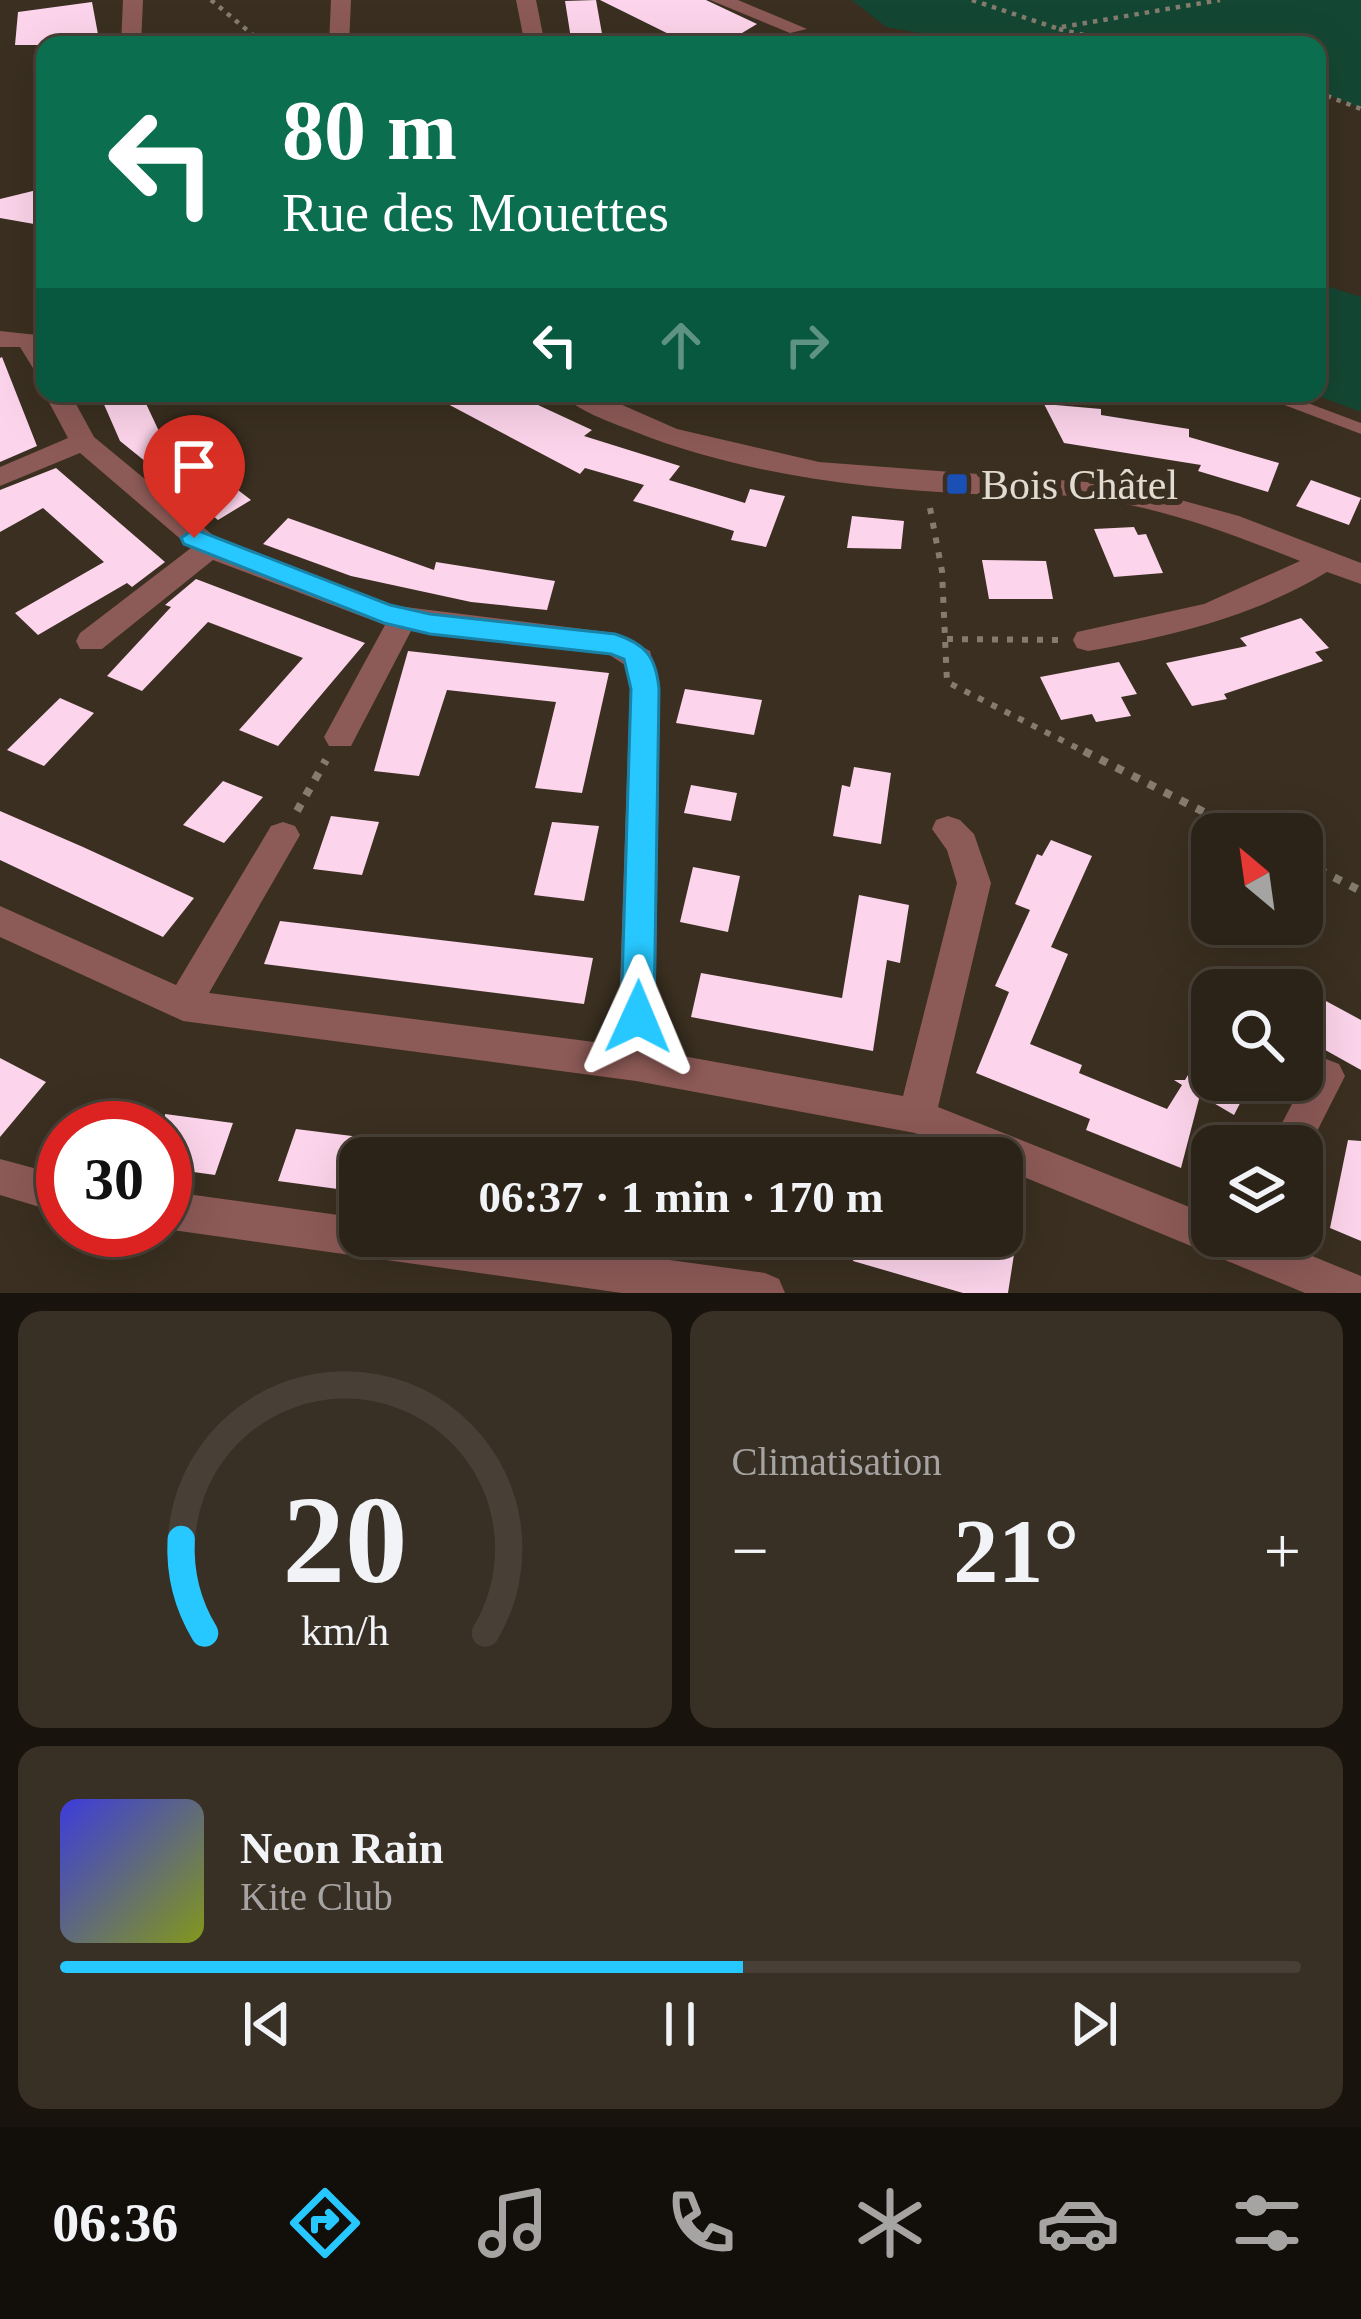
<!DOCTYPE html>
<html lang="fr">
<head>
<meta charset="utf-8">
<style>
  body { margin:0; font-family:Georgia,serif; background:#382f25; color:#f1f3f6; height:100vh; display:flex; flex-direction:column; font-size:45px; white-space:nowrap }
  * { box-sizing:border-box; margin:0 }
  p { font-size:39px; color:#a6a4a2 }
  .icon { flex:none; width:66px; height:66px; fill:none; stroke:currentColor; stroke-width:2; stroke-linecap:round; stroke-linejoin:round }
  .map { position:relative; height:1293px; overflow:hidden }
  .sheet { display:flex; flex-direction:column; gap:18px; padding:18px; background:#18130d; flex:1 }
  .sheet>* { flex:none }
  .guide { position:absolute; left:36px; top:36px; width:1290px; height:366px; border-radius:24px; box-shadow:0 12px 48px #0002,0 0 0 3px #484037; background:#0b6e4f; color:#fff; overflow:hidden }
  .needle { width:78px; rotate:331deg }
  .fabs { position:absolute; left:1191px; top:813px; display:grid; gap:24px }
  .fabs a { display:grid; place-items:center; width:132px; height:132px; border-radius:24px; background:#2c2318; box-shadow:0 12px 48px #0002,0 0 0 3px #484037; font-size:60px }
  .speed { position:absolute; left:36px; top:1101px; display:flex; gap:24px; font-size:60px; font-weight:700; text-align:center }
  .speed>* { display:grid; place-content:center; width:156px; height:156px; border-radius:50%; background:#2c2318; box-shadow:0 12px 48px #0002,0 0 0 3px #484037; line-height:1 }
  .speed .limit { border:18px solid #d22; background:#fff; color:#111 }
  .pin { position:absolute; display:grid; place-items:center; width:102px; height:102px; color:#fff; margin:-123px -51px; border-radius:50% 50% 50% 0; rotate:-45deg; box-shadow:0 0 12px #0007 }
  .pin .icon { rotate:45deg }
  .me { position:absolute; width:132px; margin:-66px; rotate:1deg; stroke-linejoin:round; filter:drop-shadow(0 0 9px #0008) }
  .turn { display:flex; align-items:center; gap:42px; height:252px; padding:0 48px; font-size:54px }
  .turn .icon { width:156px; height:156px; stroke-width:2.5 }
  .turn b { display:block; font-size:84px; line-height:102px }
  .lanes { display:flex; align-items:center; height:114px; padding:0 48px; background:#0003; justify-content:center; gap:60px; direction:ltr }
  .lanes .off { opacity:.35 }
  .big { font-size:90px; font-weight:700; line-height:1.1 }
  .sheet .widget { flex:1; display:flex; flex-direction:column; justify-content:center; gap:18px; min-width:0; padding:0 42px; border-radius:24px; background:#382f25 }
  .sheet .dial { align-items:center; gap:0 }
  .dial svg { height:312px; overflow:visible; fill:none; stroke:#484037; stroke-width:7; stroke-linecap:round; text-anchor:middle }
  .dial text { fill:#f1f3f6; stroke:none }
  .song { display:flex; align-items:center; gap:36px }
  .cover { width:144px; height:144px; border-radius:18px; background:linear-gradient(135deg,hsl(240 70% 55%),hsl(70 70% 35%)) }
  .played { height:12px; border-radius:6px; background:linear-gradient(90deg,#27c8ff 55%,#484037 55%) }
  .keys { display:flex; justify-content:space-around; direction:ltr }
  .heat { display:flex; justify-content:space-between; align-items:center; font-size:66px; direction:ltr }
  .sheet .tiles { flex:1; display:grid; gap:18px; grid-template-columns:1fr 1fr }
  .widget:last-child { grid-column:span 2 }
  .trip { position:absolute; left:339px; top:1137px; width:684px; height:120px; border-radius:24px; background:#2c2318; box-shadow:0 12px 48px #0002,0 0 0 3px #484037; font-weight:700; line-height:120px; text-align:center }
  .dock { display:flex; height:192px; justify-content:space-around; align-items:center; background:#120e0a; color:#a6a4a2 }
  .dock .icon { width:84px; height:84px }
  .dock .on { color:#27c8ff }
  .dock b { font-size:54px; color:#f1f3f6 }
  .map>svg:first-child { display:block }
</style>
</head>
<body>
<div class="map">
<svg width="1361" height="1293" viewBox="0 0 1361 1293">
  <rect width="100%" height="100%" fill="#3a2f20"/>
  <path fill="#144733" d="M 852,0 L 1361,0 L 1361,108 L 1317,91 L 1317,45 L 985,45 L 886,27 Z
    M 1317,283 L 1361,297 L 1361,412 L 1310,393 L 1317,393 Z"/>
  <path fill="#fcd4eb" d="M 596,0 L 604,45 L 572,45 L 565,1 Z
    M 600,0 L 706,0 L 757,24 L 722,45 L 691,45 Z
    M 92,2 L 100,45 L 15,45 L 18,12 Z
    M 45,188 L 45,214 L 34,224 L 0,218 L 0,199 Z
    M 2,357 L 37,446 L 0,462 L 0,358 Z
    M 99,393 L 141,393 L 173,461 L 221,435 L 212,470 L 251,500 L 218,520 L 120,441 Z
    M 427,393 L 512,393 L 592,430 L 584,436 L 680,466 L 669,480 L 745,503 L 750,489 L 785,496 L 766,547 L 731,540 L 734,531 L 633,501 L 644,485 L 585,468 L 580,474 Z
    M 1044,404 L 1101,409 L 1101,415 L 1189,429 L 1189,437 L 1279,463 L 1268,492 L 1198,471 L 1201,465 L 1064,443 Z
    M 56,468 L 165,562 L 132,587 L 127,583 L 38,635 L 15,613 L 104,562 L 43,508 L 0,532 L 0,490 Z
    M 1311,480 L 1361,498 L 1349,525 L 1296,506 Z
    M 852,516 L 904,521 L 901,549 L 847,548 Z
    M 288,518 L 434,570 L 436,562 L 555,581 L 547,610 L 471,602 L 351,576 L 263,544 Z
    M 1134,527 L 1138,535 L 1146,534 L 1163,573 L 1114,577 L 1094,529 Z
    M 982,560 L 1046,561 L 1053,599 L 989,599 Z
    M 196,579 L 365,643 L 278,746 L 239,730 L 303,658 L 208,622 L 142,691 L 107,676 L 171,607 L 165,605 Z
    M 1301,618 L 1329,648 L 1315,652 L 1323,661 L 1224,694 L 1227,699 L 1192,706 L 1166,663 L 1247,646 L 1240,638 Z
    M 408,651 L 609,673 L 582,793 L 535,788 L 556,702 L 447,690 L 419,776 L 374,771 Z
    M 1119,662 L 1137,694 L 1121,697 L 1131,716 L 1096,722 L 1092,714 L 1061,720 L 1040,677 Z
    M 685,689 L 762,700 L 754,735 L 676,723 Z
    M 60,698 L 94,713 L 44,766 L 7,750 Z
    M 854,767 L 891,773 L 881,844 L 833,836 L 842,785 L 850,787 Z
    M 223,781 L 263,797 L 224,843 L 183,825 Z
    M 691,785 L 737,793 L 731,821 L 684,813 Z
    M 0,811 L 83,847 L 194,898 L 163,937 L 0,860 Z
    M 331,816 L 379,822 L 362,875 L 313,869 Z
    M 552,822 L 599,826 L 584,901 L 534,895 Z
    M 1051,840 L 1092,856 L 1051,947 L 1068,954 L 1030,1044 L 1082,1065 L 1079,1073 L 1167,1109 L 1182,1085 L 1174,1080 L 1185,1080 L 1206,1045 L 1212,1053 L 1205,1080 L 1252,1080 L 1234,1115 L 1200,1095 L 1181,1168 L 1086,1130 L 1090,1119 L 976,1073 L 1009,992 L 995,986 L 1030,910 L 1015,904 L 1037,854 L 1042,856 Z
    M 693,867 L 740,876 L 728,932 L 680,922 Z
    M 859,895 L 909,905 L 900,963 L 887,960 L 873,1051 L 691,1017 L 701,973 L 842,998 Z
    M 280,921 L 593,958 L 584,1004 L 264,964 Z
    M 1302,988 L 1361,1020 L 1361,1070 L 1302,1037 Z
    M 0,1058 L 46,1082 L 0,1137 Z
    M 165,1114 L 233,1123 L 215,1175 L 165,1168 Z
    M 296,1129 L 360,1137 L 360,1192 L 278,1181 Z
    M 1348,1140 L 1361,1141 L 1361,1241 L 1330,1228 Z
    M 859,1236 L 971,1236 L 1015,1248 L 1008,1293 L 963,1293 L 853,1261 Z"/>
  <g fill="none" stroke-linecap="round" stroke-linejoin="round">
    <path stroke="#857c6f" stroke-width="4.5" stroke-dasharray="4.5 6" stroke-linecap="butt" d="M 211,0 L 265,45
      M 972,0 L 1056,28 L 1220,0
      M 1059,29 L 1125,45
      M 1317,92 L 1361,109"/>
    <path stroke="#857c6f" stroke-width="6" stroke-dasharray="6 9" stroke-linecap="butt" d="M 930,508 L 942,571 L 947,682 L 1089,754
      M 947,639 L 1058,640"/>
    <path stroke="#857c6f" stroke-width="8" stroke-dasharray="8 10" stroke-linecap="butt" d="M 1084,751 L 1247,834
      M 297,811 L 326,760
      M 1302,861 L 1361,891"/>
    <path fill="#8c5a57" fill-rule="evenodd" d="M 1258,393 L 1281,393 L 1361,423 L 1361,434 L 1261,396 Z"/>
    <path fill="#8c5a57" fill-rule="evenodd" d="M 123,0 L 143,0 L 141,45 L 121,45 Z
      M 331,0 L 351,0 L 349,45 L 329,45 Z
      M 516,0 L 536,0 L 545,45 L 525,45 Z
      M 710,0 L 738,0 L 807,29 L 790,33 Z
      M 0,331 L 37,335 L 45,347 L 45,375 L 36,373 L 20,347 L 0,347 Z
      M 44,393 L 70,393 L 94,437 L 220,541 L 389,605 L 615,633 L 650,651 L 660,689 L 655,1051 L 903,1096 L 957,883 L 947,850 L 932,829 L 936,820 L 948,816 L 960,820 L 974,834 L 991,883 L 938,1107 L 1212,1216 L 1212,1236 L 1263,1236 L 1361,1276 L 1361,1293 L 1305,1293 L 1002,1168 L 1002,1158 L 976,1158 L 915,1133 L 636,1081 L 183,1021 L 0,937 L 0,906 L 176,985 L 271,826 L 283,822 L 295,826 L 300,835 L 209,993 L 618,1045 L 630,689 L 625,665 L 608,654 L 411,631 L 351,746 L 329,746 L 324,737 L 385,625 L 213,560 L 102,649 L 80,649 L 76,641 L 80,633 L 191,548 L 80,453 L 0,486 L 0,467 L 68,438 Z
      M 561,393 L 595,393 L 677,429 L 819,462 L 1126,485 L 1239,516 L 1361,563 L 1361,584 L 1327,572 C 1253,617 1172,636 1088,651 L 1077,648 L 1073,640 L 1077,632 L 1204,604 L 1300,561 C 1232,534 1164,508 1091,498 C 1052,493 1012,496 973,494 C 857,488 741,474 633,431 C 610,422 577,411 561,393 Z
      M 1326,1059 L 1339,1064 L 1345,1076 L 1303,1159 L 1302,1146 L 1270,1146 L 1313,1064 Z
      M 0,1159 L 63,1176 L 63,1214 L 0,1195 Z
      M 165,1191 L 360,1218 L 360,1236 L 494,1236 L 765,1273 L 779,1279 L 785,1293 L 622,1293 L 165,1229 Z"/>
  </g>
  <path fill="#27c8ff" stroke="#1982a6" stroke-width="3" d="M 194,529 L 390,605 L 430,614 L 615,634 C 646,644 656,657 659,689 L 654,1017 L 649,1028 L 638,1032 L 626,1028 L 621,1017 L 631,689 L 624,659 L 611,654 L 430,634 L 384,623 L 184,544 L 181,538 Z"/>
  <rect fill="#1a4fb4" stroke="#3a2f20" stroke-width="4.5" x="945" y="472" width="24" height="24" rx="6"/>
  <g text-anchor="middle" stroke-width="12" stroke-linejoin="round" paint-order="stroke">
    <g font-size="42" fill="#e2dbd1" stroke="#3a2f20" text-anchor="start">
      <text x="981" y="499">Bois Châtel</text>
    </g>
  </g>
</svg>
<div class="fabs">
<a><svg class="needle" viewBox="-14 -14 28 28"><path d="M0-13l5 13h-10z" fill="#e53935"/><path d="M0 13l5-13h-10z" fill="#a6a4a2"/></svg></a>
<a><svg class="icon" aria-label="search" viewBox="0 0 24 24"><circle cx="10" cy="10" r="6"/><path d="M15 15l6 6"/></svg></a>
<a><svg class="icon" aria-label="layers" viewBox="0 0 24 24"><path d="M12 4l9 5-9 5-9-5zM3 14l9 5 9-5"/></svg></a>
</div>
<div class="speed"><div class="limit">30</div></div>
<div class="pin" style="left:194px;top:538px;background:#d93025"><svg class="icon" aria-label="arrive" viewBox="0 0 24 24"><path d="M6 21V4h12l-3 4 3 4H6"/></svg></div>
<svg class="me" style="left:638px;top:1017px" viewBox="-20 -20 40 40"><path d="M0-17L14 15 0 8-14 15z" fill="#27c8ff" stroke="#fff" stroke-width="4"/></svg>
<div class="trip">06:37 · 1 min · 170 m</div>
<div class="guide">
<div class="turn"><svg class="icon" aria-label="left" viewBox="0 0 24 24"><path d="M17 20v-9H6M10 6l-5 5 5 5"/></svg><div><b>80 m</b>Rue des Mouettes</div></div>
<div class="lanes"><svg class="icon" aria-label="left" viewBox="0 0 24 24"><path d="M17 20v-9H6M10 6l-5 5 5 5"/></svg><svg class="icon off" aria-label="ahead" viewBox="0 0 24 24"><path d="M12 20V5M6 11l6-6 6 6"/></svg><svg class="icon off" aria-label="right" viewBox="0 0 24 24"><path d="M7 20v-9h11M14 6l5 5-5 5"/></svg></div>
</div>
</div>
<section class="sheet">
<div class="tiles">
<div class="widget dial"><svg viewBox="0 0 100 80">
<path d="M14 69A42 42 0 1 1 86 69"/>
<path d="M14 69A42 42 0 0 1 8 45" stroke="#27c8ff"/>
<text x="50" y="56" font-size="32" font-weight="700">20</text>
<text x="50" y="72" font-size="11">km/h</text>
</svg></div>
<div class="widget"><p>Climatisation</p>
<div class="heat"><a>−</a><b class="big">21°</b><a>+</a></div>
</div>
<div class="widget">
<div class="song"><i class="cover"></i><div><b>Neon Rain</b><p>Kite Club</p></div></div>
<div class="played"></div>
<div class="keys"><svg class="icon" aria-label="previous" viewBox="0 0 24 24"><path d="M18 5L8 12l10 7zM5 5v14"/></svg><svg class="icon" aria-label="pause" viewBox="0 0 24 24"><path d="M8 5v14M16 5v14"/></svg><svg class="icon" aria-label="next" viewBox="0 0 24 24"><path d="M6 5l10 7-10 7zM19 5v14"/></svg></div>
</div>
</div>
</section>
<nav class="dock">
<b>06:36</b>
<svg class="icon on" aria-label="directions" viewBox="0 0 24 24"><path d="M12 3l9 9-9 9-9-9zM9 14v-3h6M13 9l2 2-2 2"/></svg>
<svg class="icon" aria-label="music" viewBox="0 0 24 24"><path d="M9 18V5l10-2v13"/><circle cx="6" cy="18" r="3"/><circle cx="16" cy="16" r="3"/></svg>
<svg class="icon" aria-label="phone" viewBox="0 0 24 24"><path d="M5 4h4l2 5-3 2q2 4 5 5l2-3 5 2v4C11 20 4 13 5 4z"/></svg>
<svg class="icon" aria-label="climate" viewBox="0 0 24 24"><path d="M12 3v18M4 7l16 10M4 17L20 7"/></svg>
<svg class="icon" aria-label="car" viewBox="0 0 24 24"><path d="M5 17H2v-5l4-1 3-4h7l3 4 3 1v5h-3M9 17h6M6 11h13"/><circle cx="7" cy="17" r="2"/><circle cx="17" cy="17" r="2"/></svg>
<svg class="icon" aria-label="filters" viewBox="0 0 24 24"><path d="M4 7h16M4 17h16"/><circle cx="9" cy="7" r="2"/><circle cx="15" cy="17" r="2"/></svg>
</nav>
</body>
</html>
